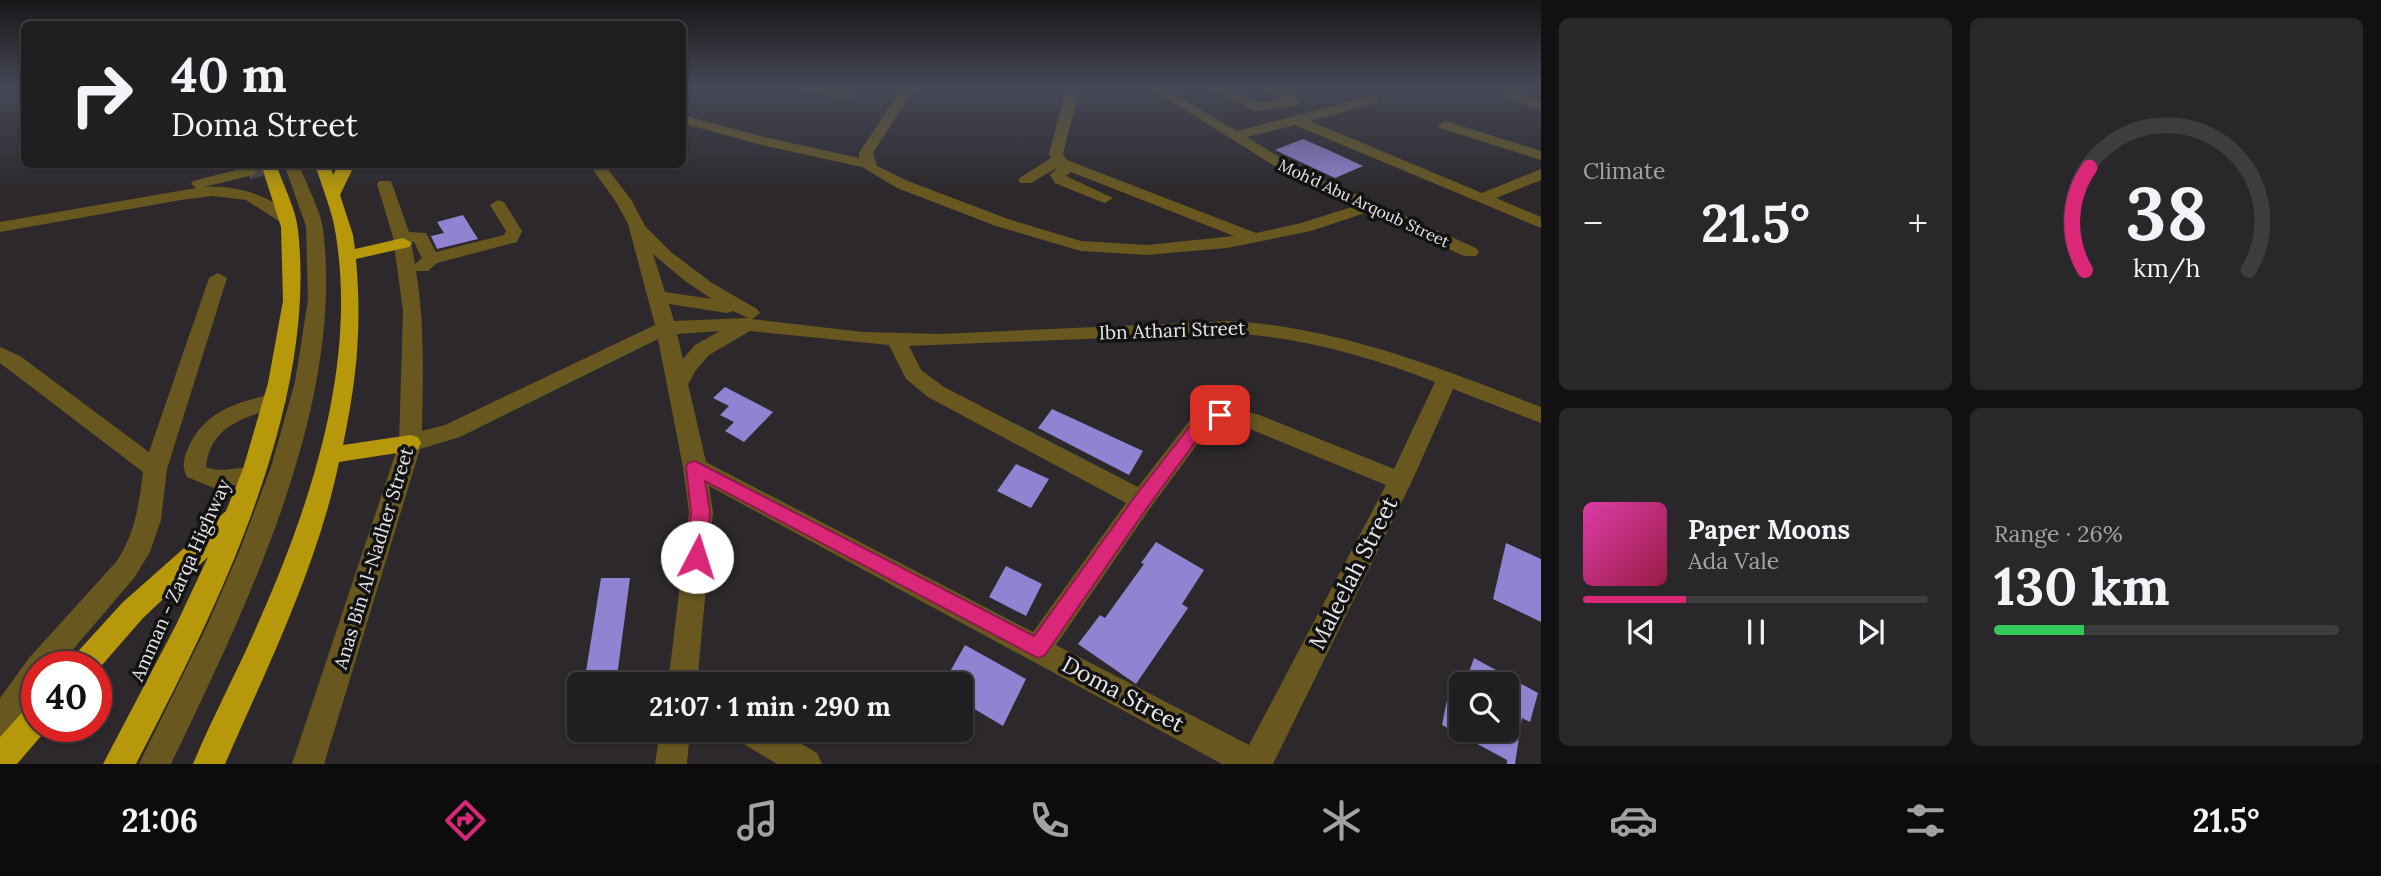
<!DOCTYPE html>
<html lang="en">
<head>
<meta charset="utf-8">
<style>
  body { margin:0; font-family:Lora,serif; background:#29272a; color:#f1f3f6; height:100vh; display:flex; flex-direction:column; font-size:26px; white-space:nowrap }
  * { box-sizing:border-box; margin:0 }
  p { font-size:23px; color:#a2a2a5 }
  .icon { flex:none; width:38px; height:38px; fill:none; stroke:currentColor; stroke-width:2; stroke-linecap:round; stroke-linejoin:round }
  .map { position:relative; flex:1; overflow:hidden }
  .drawer { display:flex; flex-direction:column; gap:18px; padding:18px; background:#121012; width:840px }
  .drawer>* { flex:none }
  .banner { position:absolute; left:21px; top:21px; width:665px; height:147px; border-radius:10px; box-shadow:0 2px 5px #0004,0 0 0 2px #3e3c3f; background:#211e21; color:#f1f3f6; overflow:hidden }
  .fabs { position:absolute; left:1449px; top:672px; display:grid; gap:14px }
  .fabs a { display:grid; place-items:center; width:70px; height:70px; border-radius:10px; background:#211e21; box-shadow:0 2px 5px #0004,0 0 0 2px #3e3c3f; font-size:35px }
  .speed { position:absolute; left:21px; top:651px; display:flex; gap:14px; font-size:35px; font-weight:700; text-align:center }
  .speed>* { display:grid; place-content:center; width:91px; height:91px; border-radius:50%; background:#211e21; box-shadow:0 2px 5px #0004,0 0 0 2px #3e3c3f; line-height:1 }
  .speed .limit { border:10px solid #d22; background:#fff; color:#111 }
  .pin { position:absolute; display:grid; place-items:center; width:60px; height:60px; color:#fff; margin:-30px; border-radius:14px; box-shadow:0 4px 10px #0006 }
  .me { position:absolute; width:77px; margin:-38px; rotate:5deg; stroke-linejoin:round; filter:drop-shadow(0 0 5px #0008) }
  .turn { display:flex; align-items:center; gap:24px; height:147px; padding:0 35px; font-size:32px }
  .turn .icon { width:91px; height:91px; stroke-width:2.5 }
  .turn b { display:block; font-size:49px; line-height:60px }
  .big { font-size:52px; font-weight:700; line-height:1.1 }
  .drawer .widget { flex:1; display:flex; flex-direction:column; justify-content:center; gap:10px; min-width:0; padding:0 24px; border-radius:10px; background:#29272a }
  .drawer .dial { align-items:center; gap:0 }
  .dial svg { height:182px; overflow:visible; fill:none; stroke:#3e3c3f; stroke-width:7; stroke-linecap:round; text-anchor:middle }
  .dial text { fill:#f1f3f6; stroke:none }
  .song { display:flex; align-items:center; gap:21px }
  .cover { width:84px; height:84px; border-radius:10px; background:linear-gradient(135deg,hsl(320 70% 55%),hsl(340 70% 35%)) }
  .played { height:7px; border-radius:4px; background:linear-gradient(90deg,#db2777 30%,#3e3c3f 30%) }
  .keys { display:flex; justify-content:space-around; direction:ltr }
  .heat { display:flex; justify-content:space-between; align-items:center; font-size:38px; direction:ltr }
  .charge { height:10px; border-radius:5px; background:linear-gradient(90deg,#34c759 26%,#3e3c3f 0) }
  .drawer .tiles { flex:1; display:grid; gap:18px; grid-template-columns:repeat(2,1fr) }
  .trip { position:absolute; left:567px; top:672px; width:406px; height:70px; border-radius:10px; background:#211e21; box-shadow:0 2px 5px #0004,0 0 0 2px #3e3c3f; font-weight:700; line-height:70px; text-align:center }
  .tabs { display:flex; height:112px; justify-content:space-around; align-items:center; background:#0d0c0d; color:#a2a2a5 }
  .tabs .icon { width:49px; height:49px }
  .tabs .selected { color:#db2777 }
  .tabs b { font-size:32px; color:#f1f3f6 }
  main { display:flex; flex:1; min-height:0 }
  .map>svg:first-child { display:block }
</style>
</head>
<body>
<main>
<div class="map">
<svg width="1541" height="764" viewBox="0 0 1541 764">
  <rect width="100%" height="100%" fill="#2c282c"/>
  <path fill="#9083d1" d="M 1303,139 L 1326,149 L 1363,166 L 1335,178 L 1275,150 Z
    M 463,215 L 478,239 L 437,249 L 431,236 L 444,233 L 437,222 Z
    M 725,387 L 773,412 L 744,442 L 725,431 L 734,422 L 720,415 L 729,406 L 713,398 Z
    M 1052,409 L 1143,451 L 1129,475 L 1038,428 Z
    M 1016,464 L 1049,479 L 1031,508 L 997,491 Z
    M 1156,542 L 1204,570 L 1182,604 L 1188,608 L 1136,684 L 1078,644 L 1100,615 L 1105,618 L 1144,564 L 1141,563 Z
    M 1506,543 L 1541,559 L 1541,622 L 1493,599 Z
    M 1006,566 L 1042,584 L 1026,616 L 989,597 Z
    M 601,578 L 630,578 L 616,684 L 584,684 Z
    M 965,645 L 1026,679 L 1003,726 L 961,701 L 961,684 L 943,684 Z
    M 1474,658 L 1538,693 L 1530,722 L 1522,718 L 1515,764 L 1507,764 L 1507,760 L 1442,725 L 1448,695 L 1461,702 L 1461,730 L 1507,730 L 1507,684 L 1465,684 Z"/>
  <g fill="none" stroke-linecap="round" stroke-linejoin="round">
    <path stroke="#484448" stroke-width="15" stroke-dasharray="15 7" stroke-linecap="butt" d="M 248,172 L 277,164"/>
    <path fill="#68581f" fill-rule="evenodd" d="M 797,86 L 820,86 L 850,92 L 852,95 L 845,99 L 799,89 Z
      M 903,86 L 916,86 L 873,153 L 877,166 L 908,181 L 1008,219 L 1081,241 L 1147,245 L 1234,236 L 1071,172 L 1066,176 L 1113,198 L 1105,203 L 1099,201 L 1055,183 L 1050,175 L 1058,167 L 1031,183 L 1021,183 L 1018,180 L 1021,177 L 1051,158 L 1049,154 L 1067,86 L 1080,86 L 1063,154 L 1067,160 L 1256,233 L 1301,223 L 1355,206 L 1289,175 L 1147,86 L 1161,86 L 1237,131 L 1372,96 L 1377,97 L 1377,103 L 1310,121 L 1482,193 L 1541,169 L 1541,180 L 1496,198 L 1541,217 L 1541,228 L 1295,125 L 1247,137 L 1299,169 L 1476,248 L 1479,252 L 1476,256 L 1464,256 L 1368,212 L 1311,231 L 1227,248 L 1147,255 L 1081,251 L 996,226 L 897,188 L 862,167 L 758,144 L 682,123 L 682,115 L 760,136 L 859,158 L 859,153 Z
      M 1208,86 L 1224,86 L 1257,103 L 1282,100 L 1263,86 L 1278,86 L 1302,102 L 1295,106 L 1255,111 Z
      M 1502,86 L 1515,86 L 1518,92 L 1541,101 L 1541,110 L 1508,98 Z
      M 1445,121 L 1541,151 L 1541,160 L 1440,128 L 1438,125 Z
      M 284,164 L 299,164 C 306,185 320,208 323,229 C 345,407 246,607 171,764 L 139,764 L 206,628 L 239,552 L 271,467 L 295,382 L 308,300 L 306,226 Z
      M 589,164 L 604,164 L 632,201 L 645,226 L 671,252 L 712,283 L 757,309 L 760,313 L 752,319 L 863,332 L 940,334 L 1231,321 C 1341,328 1439,368 1541,407 L 1541,423 L 1453,389 L 1412,481 L 1273,764 L 1222,764 L 709,486 L 713,512 L 697,684 L 668,684 L 689,512 L 683,467 L 658,339 L 460,437 L 420,449 L 324,764 L 292,764 L 399,443 L 403,311 L 393,237 L 377,184 L 379,181 L 391,181 L 409,232 L 426,233 L 436,252 L 504,235 L 506,231 L 490,205 L 498,200 L 504,202 L 522,231 L 517,242 L 437,263 L 428,271 L 416,271 C 425,325 423,377 422,431 L 445,425 L 655,325 L 628,224 L 616,202 ZM 411,242 L 414,242 L 422,258 L 415,264 ZM 653,254 L 685,281 L 712,299 L 665,292 ZM 669,304 L 727,313 L 733,311 L 748,318 L 674,321 ZM 720,331 L 695,345 L 683,359 L 677,334 ZM 750,331 L 889,345 L 906,379 L 928,397 L 1126,503 L 1033,632 L 706,462 L 688,384 L 696,370 L 709,355 ZM 1231,333 C 1303,338 1368,356 1435,382 L 1394,469 L 1257,414 L 1220,407 L 1194,415 L 1138,487 L 944,387 L 921,370 L 909,346 ZM 1221,423 L 1245,427 L 1386,485 L 1249,745 L 1056,645 L 1151,507 L 1210,427 Z
      M 248,167 L 253,169 L 256,172 L 253,175 L 204,187 C 240,185 265,195 294,215 L 296,219 L 294,223 L 282,223 L 246,200 L 213,196 L 181,200 L 0,232 L 0,222 L 196,188 L 191,184 L 193,181 Z
      M 218,273 L 227,278 L 167,469 L 161,520 L 150,552 L 134,578 L 58,667 L 37,667 L 37,695 L 11,733 L 0,738 L 0,698 L 29,658 L 116,562 C 135,534 139,505 143,472 L 0,363 L 0,347 L 20,356 L 149,452 L 209,278 Z
      M 275,393 L 283,396 L 286,401 L 283,406 C 248,416 210,424 206,467 C 224,475 243,463 261,469 L 265,475 L 261,481 L 214,488 L 187,477 C 181,466 184,457 189,446 C 207,409 238,403 275,393 Z
      M 660,730 L 690,730 L 687,764 L 655,764 Z
      M 735,730 L 778,730 L 817,753 L 822,764 L 777,764 L 739,741 Z"/>
    <path fill="#b7980a" fill-rule="evenodd" d="M 261,164 L 276,164 C 283,185 296,209 298,230 C 318,408 216,610 136,764 L 103,764 L 176,625 L 208,557 L 143,618 L 96,672 L 96,667 L 68,667 L 72,658 L 123,602 L 226,511 L 243,469 L 268,383 L 283,301 L 281,227 Z
      M 315,164 L 330,164 L 333,175 L 339,164 L 355,164 L 340,195 L 353,235 L 355,249 L 403,238 L 412,243 L 409,247 L 356,259 C 362,327 357,378 343,445 L 410,435 L 418,437 L 421,443 L 418,449 L 410,451 L 339,462 C 318,565 267,668 225,764 L 193,764 C 212,718 236,674 256,628 C 309,509 357,369 336,236 C 333,212 322,188 315,164 Z
      M 37,703 L 37,726 L 49,726 L 48,728 L 17,764 L 0,764 L 0,737 L 26,708 Z"/>
  </g>
  <linearGradient id="sky" x2="0" y2="1"><stop stop-color="#181618"/><stop offset="0.45" stop-color="#454856"/><stop offset="1" stop-color="#454856" stop-opacity="0"/></linearGradient>
  <rect width="1541" height="193" fill="url(#sky)"/>
  <path fill="#db2777" stroke="#8e194d" stroke-width="2" d="M 1220,409 L 1226,411 L 1228,415 L 1226,419 L 1208,425 L 1149,505 L 1045,655 L 1038,658 L 705,481 L 710,512 L 707,557 L 704,563 L 697,565 L 690,563 L 687,557 L 691,512 L 686,467 L 688,463 L 695,461 L 1034,636 L 1136,495 L 1197,417 Z"/>
  <g text-anchor="middle" stroke-width="7" stroke-linejoin="round" paint-order="stroke">
    <g font-size="16" fill="#e8e6e9" stroke="#131213">
      <text transform="translate(1364 203) rotate(25)" y="6">Moh’d Abu Arqoub Street</text>
    </g>
    <g font-size="19" fill="#e8e6e9" stroke="#131213">
      <text transform="translate(1172 330) rotate(-2)" y="7">Ibn Athari Street</text>
      <text transform="translate(373 558) rotate(-73)" y="7">Anas Bin Al-Nadher Street</text>
      <text transform="translate(180 580) rotate(-66)" y="7">Amman - Zarqa Highway</text>
    </g>
    <g font-size="23" fill="#e8e6e9" stroke="#131213">
      <text transform="translate(1353 573) rotate(-63)" y="8">Maleelah Street</text>
      <text transform="translate(1123 694) rotate(28)" y="8">Doma Street</text>
    </g>
  </g>
</svg>
<div class="fabs">
<a><svg class="icon" aria-label="search" viewBox="0 0 24 24"><circle cx="10" cy="10" r="6"/><path d="M15 15l6 6"/></svg></a>
</div>
<div class="speed"><div class="limit">40</div></div>
<div class="pin" style="left:1220px;top:415px;background:#d93025"><svg class="icon" aria-label="arrive" viewBox="0 0 24 24"><path d="M6 21V4h12l-3 4 3 4H6"/></svg></div>
<svg class="me" style="left:697px;top:557px" viewBox="-20 -20 40 40"><circle r="19" fill="#fff"/><path d="M0-13L10 11 0 6-10 11z" fill="#db2777"/></svg>
<div class="trip">21:07 · 1 min · 290 m</div>
<div class="banner">
<div class="turn"><svg class="icon" aria-label="right" viewBox="0 0 24 24"><path d="M7 20v-9h11M14 6l5 5-5 5"/></svg><div><b>40 m</b>Doma Street</div></div>
</div>
</div>
<section class="drawer">
<div class="tiles">
<div class="widget"><p>Climate</p>
<div class="heat"><a>−</a><b class="big">21.5°</b><a>+</a></div>
</div>
<div class="widget dial"><svg viewBox="0 0 100 80">
<path d="M14 69A42 42 0 1 1 86 69"/>
<path d="M14 69A42 42 0 0 1 16 24" stroke="#db2777"/>
<text x="50" y="56" font-size="32" font-weight="700">38</text>
<text x="50" y="72" font-size="11">km/h</text>
</svg></div>
<div class="widget">
<div class="song"><i class="cover"></i><div><b>Paper Moons</b><p>Ada Vale</p></div></div>
<div class="played"></div>
<div class="keys"><svg class="icon" aria-label="previous" viewBox="0 0 24 24"><path d="M18 5L8 12l10 7zM5 5v14"/></svg><svg class="icon" aria-label="pause" viewBox="0 0 24 24"><path d="M8 5v14M16 5v14"/></svg><svg class="icon" aria-label="next" viewBox="0 0 24 24"><path d="M6 5l10 7-10 7zM19 5v14"/></svg></div>
</div>
<div class="widget"><p>Range · 26%</p><b class="big">130 km</b><div class="charge"></div></div>
</div>
</section>
</main>
<nav class="tabs">
<b>21:06</b>
<svg class="icon selected" aria-label="directions" viewBox="0 0 24 24"><path d="M12 3l9 9-9 9-9-9zM9 14v-3h6M13 9l2 2-2 2"/></svg>
<svg class="icon" aria-label="music" viewBox="0 0 24 24"><path d="M9 18V5l10-2v13"/><circle cx="6" cy="18" r="3"/><circle cx="16" cy="16" r="3"/></svg>
<svg class="icon" aria-label="phone" viewBox="0 0 24 24"><path d="M5 4h4l2 5-3 2q2 4 5 5l2-3 5 2v4C11 20 4 13 5 4z"/></svg>
<svg class="icon" aria-label="climate" viewBox="0 0 24 24"><path d="M12 3v18M4 7l16 10M4 17L20 7"/></svg>
<svg class="icon" aria-label="car" viewBox="0 0 24 24"><path d="M5 17H2v-5l4-1 3-4h7l3 4 3 1v5h-3M9 17h6M6 11h13"/><circle cx="7" cy="17" r="2"/><circle cx="17" cy="17" r="2"/></svg>
<svg class="icon" aria-label="filters" viewBox="0 0 24 24"><path d="M4 7h16M4 17h16"/><circle cx="9" cy="7" r="2"/><circle cx="15" cy="17" r="2"/></svg>
<b>21.5°</b>
</nav>
</body>
</html>
